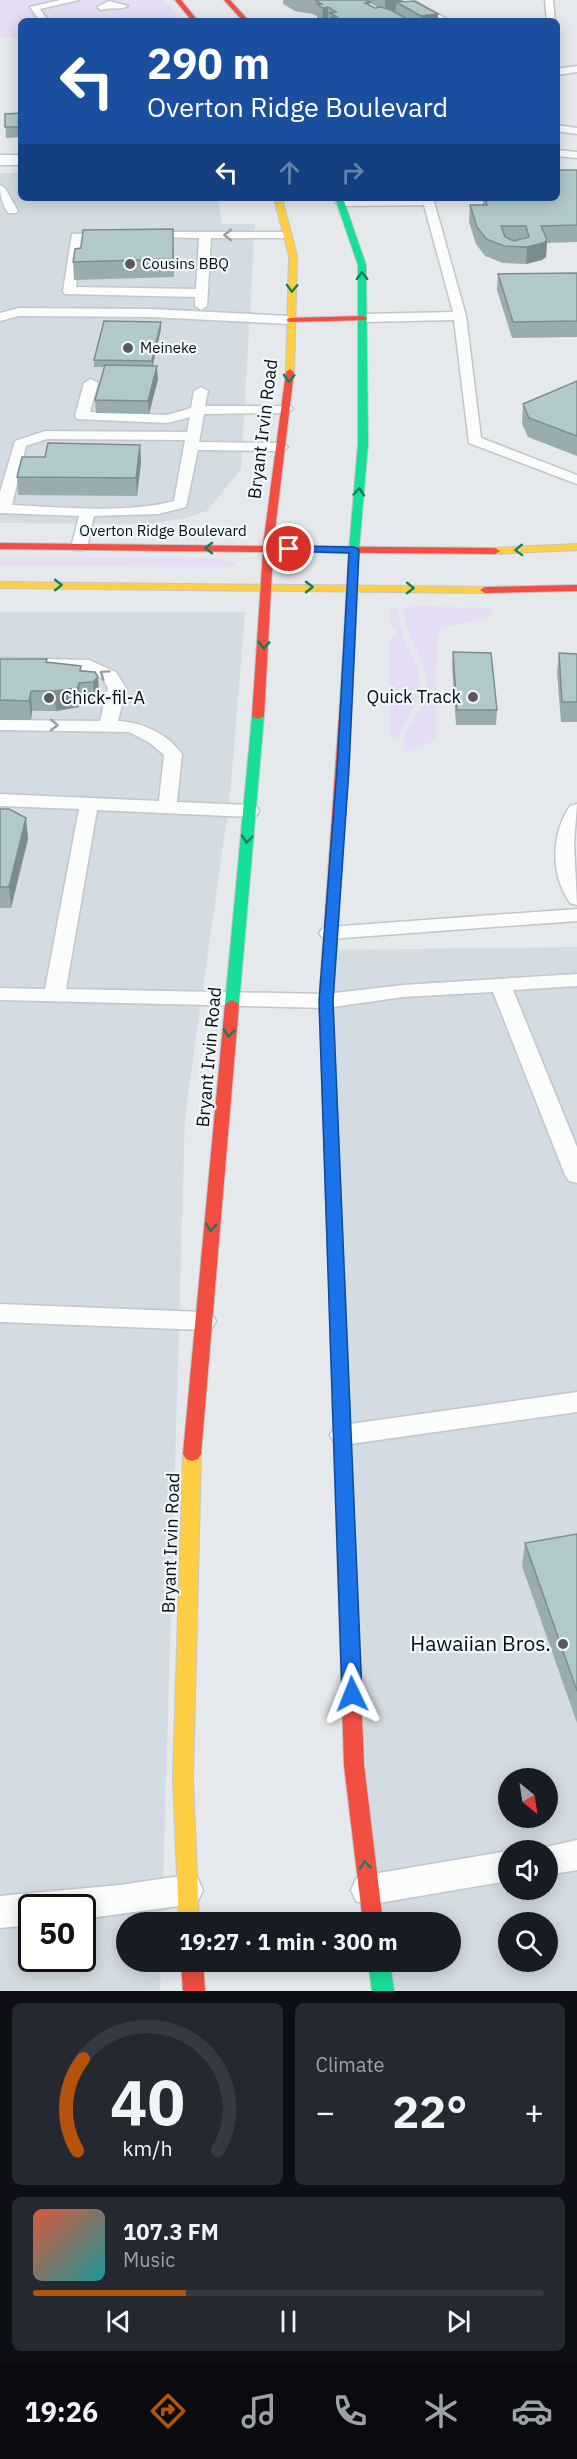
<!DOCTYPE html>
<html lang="en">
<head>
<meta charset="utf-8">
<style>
  body { margin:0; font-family:"IBM Plex Sans",sans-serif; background:#242831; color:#f1f3f6; height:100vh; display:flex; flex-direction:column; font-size:22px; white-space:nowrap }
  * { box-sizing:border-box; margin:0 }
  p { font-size:20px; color:#9ea1a6 }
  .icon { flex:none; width:33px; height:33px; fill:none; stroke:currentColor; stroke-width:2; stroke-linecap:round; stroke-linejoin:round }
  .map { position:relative; height:1991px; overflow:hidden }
  .details { display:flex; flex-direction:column; gap:12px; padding:12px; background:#0d0f14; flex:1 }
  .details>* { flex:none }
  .top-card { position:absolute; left:18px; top:18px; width:542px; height:183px; border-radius:9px; box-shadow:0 3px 15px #0003; background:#1a4fa0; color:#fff; overflow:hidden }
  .needle { width:39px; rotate:150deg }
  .controls { position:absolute; left:498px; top:1768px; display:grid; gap:12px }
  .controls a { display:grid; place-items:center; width:60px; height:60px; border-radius:50%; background:#171b24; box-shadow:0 3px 15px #0003; font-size:30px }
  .speed { position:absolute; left:18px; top:1894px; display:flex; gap:12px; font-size:30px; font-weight:700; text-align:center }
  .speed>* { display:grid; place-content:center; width:78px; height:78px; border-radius:50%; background:#171b24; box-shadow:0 3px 15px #0003; line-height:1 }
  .speed .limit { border:3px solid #111; border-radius:9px; background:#fff; color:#111 }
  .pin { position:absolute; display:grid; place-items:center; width:51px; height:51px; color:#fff; margin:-26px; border:3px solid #fff; border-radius:50%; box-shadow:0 2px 6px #0007 }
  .me { position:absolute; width:66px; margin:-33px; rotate:358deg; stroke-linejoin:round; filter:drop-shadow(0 0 4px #0008) }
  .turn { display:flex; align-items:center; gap:21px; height:126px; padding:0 30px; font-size:27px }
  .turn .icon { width:78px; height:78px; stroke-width:2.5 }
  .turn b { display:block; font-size:42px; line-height:51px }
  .lanes { display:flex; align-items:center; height:57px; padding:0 30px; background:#0003; justify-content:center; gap:30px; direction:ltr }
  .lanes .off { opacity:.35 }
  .big { font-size:45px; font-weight:700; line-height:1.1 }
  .details .card { flex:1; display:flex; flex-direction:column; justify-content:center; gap:9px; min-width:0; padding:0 21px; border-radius:9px; background:#242831 }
  .details .dial { align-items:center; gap:0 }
  .dial svg { height:156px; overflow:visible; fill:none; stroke:#363941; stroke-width:7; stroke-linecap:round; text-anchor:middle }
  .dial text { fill:#f1f3f6; stroke:none }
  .song { display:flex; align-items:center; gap:18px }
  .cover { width:72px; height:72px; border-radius:9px; background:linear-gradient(135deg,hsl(10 70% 55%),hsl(180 70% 35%)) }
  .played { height:6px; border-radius:3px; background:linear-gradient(90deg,#b45309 30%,#363941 30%) }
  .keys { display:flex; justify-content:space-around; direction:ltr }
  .heat { display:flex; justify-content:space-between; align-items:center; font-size:33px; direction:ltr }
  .details .tiles { flex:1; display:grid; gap:12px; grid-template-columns:1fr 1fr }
  .card:last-child { grid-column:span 2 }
  .trip { position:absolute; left:116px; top:1912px; width:345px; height:60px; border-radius:30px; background:#171b24; box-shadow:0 3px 15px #0003; font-weight:700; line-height:60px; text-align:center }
  .menu { display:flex; height:96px; justify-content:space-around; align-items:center; background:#090b0e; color:#9ea1a6 }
  .menu .icon { width:42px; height:42px }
  .menu .active { color:#b45309 }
  .menu b { font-size:27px; color:#f1f3f6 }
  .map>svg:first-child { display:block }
</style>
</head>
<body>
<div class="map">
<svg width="577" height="1991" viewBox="0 0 577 1991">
  <rect width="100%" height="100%" fill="#e6e9ec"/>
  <path fill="#d3dce2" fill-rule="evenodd" d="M 0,173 L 21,173 L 21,198 L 218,198 L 222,224 L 255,224 L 241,469 L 207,511 L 186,518 L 148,524 L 0,523 Z
    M 0,612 L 245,612 L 230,796 L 185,1116 L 162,1923 L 126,1923 L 126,1962 L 161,1962 L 160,1991 L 0,1991 ZM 32,1908 L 82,1908 L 82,1959 L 32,1959 Z
    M 577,947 L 577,1991 L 383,1991 L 379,1962 L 450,1962 L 450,1923 L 373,1923 L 328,950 ZM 508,1779 L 548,1779 L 548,1818 L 508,1818 ZM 508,1851 L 548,1851 L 548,1890 L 508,1890 ZM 508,1923 L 548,1923 L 548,1962 L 508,1962 Z"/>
  <path fill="#e4ddf3" d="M 0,0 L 164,0 L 181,21 L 21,21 L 21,39 L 0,37 Z
    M 0,557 L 214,558 L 236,563 L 234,566 L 224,567 L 0,566 Z
    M 414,606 L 493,608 L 490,615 L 484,618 L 441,628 L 437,634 L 436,738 L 427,745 L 404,751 L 403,736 L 427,698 L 427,686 L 424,667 L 406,627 L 403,610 Z
    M 393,608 L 397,608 L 402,635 L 418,667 L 420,683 L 419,697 L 396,739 L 390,738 L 389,640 L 396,635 L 396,629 L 390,624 L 389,612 Z"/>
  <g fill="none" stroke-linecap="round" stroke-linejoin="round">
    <g stroke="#c3c5c8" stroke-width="3">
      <path id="lane" d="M 60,0 L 79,0 L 40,9 L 48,21 L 40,21 L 30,7 Z
        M 403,0 L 413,0 L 450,21 L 439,21 Z
        M 545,0 L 553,0 L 555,21 L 547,21 Z
        M 109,1 L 128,6 C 122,10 109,7 101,10 L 97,7 Z
        M 577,66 L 577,72 L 556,75 L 556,69 Z
        M 556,125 L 577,128 L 577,134 L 556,131 Z
        M 556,150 L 577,152 L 577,158 L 556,156 Z
        M 0,185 L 5,188 L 18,211 L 16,213 L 8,213 C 2,203 0,196 0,185 Z
        M 433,198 L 466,316 L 481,438 L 577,475 L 577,484 L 469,443 L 454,320 L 363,322 L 357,318 L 363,314 L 453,312 L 424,205 L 341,206 L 335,203 L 341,200 Z
        M 109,232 L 115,235 L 113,237 L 81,239 L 76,287 L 196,289 L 199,238 L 142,237 L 140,235 L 146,232 L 286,232 L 292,235 L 286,238 L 211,238 L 207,306 L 201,310 L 195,306 L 195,297 L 65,294 L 63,291 L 72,234 Z
        M 19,308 L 150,309 L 290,316 L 296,320 L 290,324 L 150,317 L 19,316 L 0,321 L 0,313 Z
        M 91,379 L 98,383 L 90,412 L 167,415 L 191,408 L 194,391 L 201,387 L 208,391 L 205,406 L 291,406 L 293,409 L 286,413 L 204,414 L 199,442 L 281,443 L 288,447 L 281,451 L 198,450 L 186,507 L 158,514 L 94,516 L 87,547 L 84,550 L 74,550 L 71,547 L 79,516 L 0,513 L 0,492 L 15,441 L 45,431 L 187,432 L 190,417 L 168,423 L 77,419 L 75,416 L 84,383 ZM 47,439 L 185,440 L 174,501 C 126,514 61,507 12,505 L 26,446 Z
        M 0,658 L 89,660 L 116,672 L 126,688 L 118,721 C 142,722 168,734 182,754 L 177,802 L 250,805 L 257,807 L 259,811 L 257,815 L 250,817 L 97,810 L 66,989 L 326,994 L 403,985 L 577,974 L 577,986 L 513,990 L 577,1147 L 577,1183 L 569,1181 L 565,1175 L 493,992 L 403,997 L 326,1008 L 0,1000 L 0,988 L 45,989 L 79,809 L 0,806 L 0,794 L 159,801 L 164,755 L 150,743 L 129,732 L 0,730 L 0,720 L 100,721 L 108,688 L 103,679 L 86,670 L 0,668 Z
        M 577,804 L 574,843 L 577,905 L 570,903 C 550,874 551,834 570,806 Z
        M 577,909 L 577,921 L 329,939 L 322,937 L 319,933 L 322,929 L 329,927 Z
        M 0,1304 L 203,1312 L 212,1314 L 216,1321 L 212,1328 L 203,1330 L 0,1322 Z
        M 577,1392 L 577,1412 L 343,1445 L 334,1442 L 330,1435 L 334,1428 L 343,1425 Z
        M 577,1840 L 577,1870 L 548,1875 L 548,1851 L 537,1849 Z
        M 508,1851 L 508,1881 L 367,1905 L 356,1901 L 351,1890 L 356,1879 L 367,1875 Z
        M 187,1875 L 198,1879 L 203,1890 L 198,1901 L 187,1905 L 82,1919 L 82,1908 L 32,1908 L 32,1925 L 0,1928 L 0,1896 L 120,1885 Z"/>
    </g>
    <g stroke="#c3c5c8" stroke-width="3">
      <path id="street" d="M 0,155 L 21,155 L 21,165 L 0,165 Z"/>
    </g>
    <g stroke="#c3c5c8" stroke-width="2">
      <path id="fast" d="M 335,198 L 343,198 L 366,265 L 368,444 L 359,550 L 352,701 L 346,704 L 340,701 L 349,550 L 358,444 L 358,265 Z
        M 258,713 L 264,716 L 239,1004 L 232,1008 L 225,1004 L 252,716 Z
        M 330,1100 L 337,1105 L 355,1546 L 352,1551 L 346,1553 L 340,1551 L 337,1546 L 323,1105 Z
        M 368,1962 L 390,1962 L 394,1991 L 372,1991 Z"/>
    </g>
    <g stroke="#c3c5c8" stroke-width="2">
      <path id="slow" d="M 274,198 L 282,198 L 297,256 L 294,372 L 290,375 L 286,372 L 289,256 Z
        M 577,544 L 577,550 L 495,554 L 490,551 L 495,548 Z
        M 0,582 L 485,587 L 490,590 L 485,593 L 0,588 Z
        M 192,1447 L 198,1449 L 201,1454 L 193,1778 L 199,1923 L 179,1923 L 173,1778 L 183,1454 L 186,1449 Z"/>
    </g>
    <g stroke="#c3c5c8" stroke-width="2">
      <path id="jam" d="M 175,0 L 181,0 L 198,21 L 192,21 Z
        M 224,0 L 230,0 L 249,21 L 243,21 Z
        M 363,316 L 367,318 L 366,320 L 290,322 L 286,320 L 290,318 Z
        M 290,369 L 294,372 L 273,546 L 495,548 L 500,551 L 495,554 L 273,552 L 264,716 L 258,719 L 252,716 L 263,552 L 0,549 L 0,543 L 263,546 L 286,372 Z
        M 577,585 L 577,591 L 485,593 L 480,590 L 485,587 Z
        M 346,698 L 352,701 L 333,1001 L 337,1105 L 330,1110 L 323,1105 L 319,1001 L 340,701 Z
        M 232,1000 L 239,1004 L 201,1454 L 198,1459 L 192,1461 L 186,1459 L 183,1454 L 225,1004 Z
        M 346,1539 L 352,1541 L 355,1546 L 364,1765 L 383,1923 L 363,1923 L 344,1765 L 337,1546 L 340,1541 Z
        M 181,1962 L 203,1962 L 205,1991 L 183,1991 Z"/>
    </g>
    <use href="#lane" fill="#fbfcfc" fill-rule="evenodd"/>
    <use href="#street" fill="#fbfcfc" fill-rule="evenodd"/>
    <use href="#fast" fill="#16e098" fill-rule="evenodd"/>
    <use href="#slow" fill="#ffcf43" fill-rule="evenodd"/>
    <use href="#jam" fill="#f24e42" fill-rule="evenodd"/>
  </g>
  <path fill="#99adaf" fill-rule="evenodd" d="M 283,0 L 402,0 L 402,2 L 438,14 L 438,21 L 319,21 L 317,20 L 317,16 L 313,14 L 295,11 L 283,4 ZM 370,3 L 379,8 L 375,8 L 370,6 Z
    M 21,113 L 21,137 L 6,138 L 5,114 Z
    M 558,170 L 577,170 L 577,242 L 547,243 L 546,257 L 542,260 L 526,264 L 503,263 L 485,256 L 476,244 L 469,222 L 470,205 L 483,205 L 483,198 L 556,198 Z
    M 174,246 L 174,277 L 74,280 L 73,262 Z
    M 577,273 L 577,337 L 512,338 L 497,290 L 498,274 Z
    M 161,322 L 161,329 L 153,366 L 158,379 L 149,414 L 96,413 L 95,400 L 105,367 L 94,367 L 94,360 Z
    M 577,381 L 577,456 L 528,437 L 522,424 L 523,404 Z
    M 140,445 L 141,462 L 137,496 L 18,495 L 17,477 L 45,457 Z
    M 453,652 L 497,710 L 496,725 L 456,725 L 452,667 Z
    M 559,653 L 577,654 L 577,722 L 561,722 L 557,673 Z
    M 0,659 L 47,659 L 47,662 L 81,671 L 98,677 L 99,697 L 94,702 L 80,703 L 79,707 L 56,711 L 32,711 L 31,720 L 0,720 Z
    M 0,809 L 26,818 L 28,839 L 11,908 L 0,908 Z
    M 577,1534 L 577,1723 L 522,1566 L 525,1543 Z"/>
  <path fill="#7d8d8f" d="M 385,0 L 402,0 L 402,5 L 396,2 L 396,10 L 385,11 Z
    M 328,7 L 328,21 L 322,21 L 323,8 Z
    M 438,14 L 438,21 L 421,21 L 421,16 Z
    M 547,240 L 546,257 L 542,260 L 526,264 L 527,247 Z
    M 161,322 L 161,329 L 152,368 L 152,361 Z
    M 157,366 L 158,379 L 149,414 L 148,401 Z
    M 140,445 L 141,462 L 137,496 L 136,478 Z
    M 98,677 L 99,697 L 94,702 L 93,682 Z
    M 79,683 L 80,703 L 79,707 L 56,711 L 54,691 Z
    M 31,691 L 32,711 L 31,720 L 29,701 Z
    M 26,818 L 28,839 L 11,908 L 9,887 Z"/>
  <path fill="#b2c9cc" stroke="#7d8d8f" stroke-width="1.5" fill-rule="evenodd" d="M 315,0 L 366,0 L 370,2 L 365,3 L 375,8 L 381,7 L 393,11 L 407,19 L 393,21 L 338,21 L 332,17 L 337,17 L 330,13 L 336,12 L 328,7 L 323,8 L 317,4 L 322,4 Z
    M 414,1 L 438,14 L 421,16 L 396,2 Z
    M 21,113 L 21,127 L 5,127 L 5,114 Z
    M 556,165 L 558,170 L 577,170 L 577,225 L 541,226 L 547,240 L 543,243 L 527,247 L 504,246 L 486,239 L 477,227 L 470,205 L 487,205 L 485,198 L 556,198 ZM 501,226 L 526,226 L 529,237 L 514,241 L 505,237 Z
    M 173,229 L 173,259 L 73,262 L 75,249 L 81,248 L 83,230 Z
    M 577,273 L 577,321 L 513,322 L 498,274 Z
    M 104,321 L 161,322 L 152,361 L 94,360 Z
    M 105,365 L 157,366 L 148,401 L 95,400 Z
    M 577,381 L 577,436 L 529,418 L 523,404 Z
    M 48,443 L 140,445 L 136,478 L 17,477 L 22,457 L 45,457 Z
    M 453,652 L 491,653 L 497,710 L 457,710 Z
    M 559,653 L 577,654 L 577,702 L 562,702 Z
    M 0,659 L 47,659 L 46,662 L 81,666 L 80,671 L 95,672 L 98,677 L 93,682 L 79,683 L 78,688 L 54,691 L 31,691 L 29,701 L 0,700 Z
    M 0,809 L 9,809 L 26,818 L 9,887 L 0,887 Z
    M 577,1534 L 577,1691 L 525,1543 Z"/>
  <defs><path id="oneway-chevron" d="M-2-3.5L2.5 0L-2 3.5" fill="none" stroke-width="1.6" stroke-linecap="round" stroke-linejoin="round" transform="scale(1.5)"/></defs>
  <g stroke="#9b9c9d">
    <use href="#oneway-chevron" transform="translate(228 235) rotate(-180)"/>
    <use href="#oneway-chevron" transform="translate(104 674) rotate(-145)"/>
    <use href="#oneway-chevron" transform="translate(54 725) rotate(1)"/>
  </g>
  <g stroke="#11815a">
    <use href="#oneway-chevron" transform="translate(362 276) rotate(-91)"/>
    <use href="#oneway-chevron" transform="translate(292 288) rotate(92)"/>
    <use href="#oneway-chevron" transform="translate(289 378) rotate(93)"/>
    <use href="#oneway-chevron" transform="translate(359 492) rotate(-85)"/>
    <use href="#oneway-chevron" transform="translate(209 548) rotate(-180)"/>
    <use href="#oneway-chevron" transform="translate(519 550) rotate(178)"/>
    <use href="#oneway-chevron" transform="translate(58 585)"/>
    <use href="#oneway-chevron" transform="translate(309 587)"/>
    <use href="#oneway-chevron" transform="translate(410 588) rotate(1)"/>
    <use href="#oneway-chevron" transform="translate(264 645) rotate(92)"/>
    <use href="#oneway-chevron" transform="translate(247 839) rotate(95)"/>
    <use href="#oneway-chevron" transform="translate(229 1033) rotate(95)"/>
    <use href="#oneway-chevron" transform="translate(211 1227) rotate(95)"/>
    <use href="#oneway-chevron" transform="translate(365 1865) rotate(-96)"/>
  </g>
  <path fill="#1a73e8" stroke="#114b97" stroke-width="1.5" d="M 289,546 L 354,547 L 359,550 L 349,769 L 333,1001 L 362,1694 L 359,1700 L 352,1703 L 345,1700 L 342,1694 L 319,1001 L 337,769 L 349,553 L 286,551 L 284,549 Z"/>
  <g fill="#585a5c" stroke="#f0f8fd" stroke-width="2">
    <circle cx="130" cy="264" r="6"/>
    <circle cx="128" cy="348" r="6"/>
    <circle cx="473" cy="697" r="6"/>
    <circle cx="49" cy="698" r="6"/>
    <circle cx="563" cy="1644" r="6"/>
  </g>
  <g text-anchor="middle" stroke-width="4.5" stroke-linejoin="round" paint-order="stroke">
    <g font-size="15" fill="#0b0d0e" stroke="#f0f8fd" text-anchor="start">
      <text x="142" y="269">Cousins BBQ</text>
      <text x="140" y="353">Meineke</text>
    </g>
    <g font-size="15" fill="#0b0d0e" stroke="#f0f8fd">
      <text x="163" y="536">Overton Ridge Boulevard</text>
    </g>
    <g font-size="18" fill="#0b0d0e" stroke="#f0f8fd">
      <text transform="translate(263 429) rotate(-83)" y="6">Bryant Irvin Road</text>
      <text transform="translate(209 1057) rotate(-85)" y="6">Bryant Irvin Road</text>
      <text transform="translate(171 1543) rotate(-88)" y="6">Bryant Irvin Road</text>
    </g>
    <g font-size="18" fill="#0b0d0e" stroke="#f0f8fd" text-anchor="end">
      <text x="461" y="703">Quick Track</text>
      <text x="61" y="704" text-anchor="start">Chick-fil-A</text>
    </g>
    <g font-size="21" fill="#0b0d0e" stroke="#f0f8fd" text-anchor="end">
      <text x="551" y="1651">Hawaiian Bros.</text>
    </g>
  </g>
</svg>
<div class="controls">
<a><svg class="needle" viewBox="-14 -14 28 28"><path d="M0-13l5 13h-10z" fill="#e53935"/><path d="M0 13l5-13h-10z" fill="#9ea1a6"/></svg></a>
<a><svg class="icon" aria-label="sound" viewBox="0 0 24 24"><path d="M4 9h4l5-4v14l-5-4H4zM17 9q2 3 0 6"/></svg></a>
<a><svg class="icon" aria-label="search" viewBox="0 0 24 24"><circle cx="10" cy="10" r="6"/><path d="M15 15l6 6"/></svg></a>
</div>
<div class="speed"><div class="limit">50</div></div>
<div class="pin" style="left:289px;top:549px;background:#d93025"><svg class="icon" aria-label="arrive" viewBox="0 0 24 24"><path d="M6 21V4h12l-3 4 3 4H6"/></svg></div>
<svg class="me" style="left:352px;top:1694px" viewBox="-20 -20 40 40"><path d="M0-17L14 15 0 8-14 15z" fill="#1a73e8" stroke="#fff" stroke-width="4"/></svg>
<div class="trip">19:27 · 1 min · 300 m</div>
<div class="top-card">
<div class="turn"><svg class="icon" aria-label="left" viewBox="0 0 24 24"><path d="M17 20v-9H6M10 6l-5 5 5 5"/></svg><div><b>290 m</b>Overton Ridge Boulevard</div></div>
<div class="lanes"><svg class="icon" aria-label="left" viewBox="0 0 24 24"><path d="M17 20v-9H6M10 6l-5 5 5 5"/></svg><svg class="icon off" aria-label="ahead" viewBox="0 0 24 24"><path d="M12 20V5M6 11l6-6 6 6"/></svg><svg class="icon off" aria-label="right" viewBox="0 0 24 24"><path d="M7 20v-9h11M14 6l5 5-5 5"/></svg></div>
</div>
</div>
<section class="details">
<div class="tiles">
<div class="card dial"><svg viewBox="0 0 100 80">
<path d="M14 69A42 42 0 1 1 86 69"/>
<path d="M14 69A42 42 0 0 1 17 22" stroke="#b45309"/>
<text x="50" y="56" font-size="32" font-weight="700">40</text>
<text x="50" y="72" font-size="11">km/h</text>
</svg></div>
<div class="card"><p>Climate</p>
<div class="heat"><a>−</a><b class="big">22°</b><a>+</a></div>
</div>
<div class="card">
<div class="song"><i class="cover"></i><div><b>107.3 FM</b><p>Music</p></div></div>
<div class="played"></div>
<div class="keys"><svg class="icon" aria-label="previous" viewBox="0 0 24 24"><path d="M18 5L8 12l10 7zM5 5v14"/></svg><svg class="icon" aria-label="pause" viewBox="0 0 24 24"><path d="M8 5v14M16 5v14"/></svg><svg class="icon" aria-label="next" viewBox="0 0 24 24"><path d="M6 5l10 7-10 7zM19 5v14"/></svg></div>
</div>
</div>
</section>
<nav class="menu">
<b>19:26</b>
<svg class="icon active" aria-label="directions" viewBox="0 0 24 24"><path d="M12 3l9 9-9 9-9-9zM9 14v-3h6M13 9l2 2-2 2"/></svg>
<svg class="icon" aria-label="music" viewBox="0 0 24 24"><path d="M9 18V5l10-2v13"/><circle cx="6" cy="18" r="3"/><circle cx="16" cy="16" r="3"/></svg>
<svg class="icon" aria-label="phone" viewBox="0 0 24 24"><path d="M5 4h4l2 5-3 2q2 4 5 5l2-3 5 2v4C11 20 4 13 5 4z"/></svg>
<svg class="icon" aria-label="climate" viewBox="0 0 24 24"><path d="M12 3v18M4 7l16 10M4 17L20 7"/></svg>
<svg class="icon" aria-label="car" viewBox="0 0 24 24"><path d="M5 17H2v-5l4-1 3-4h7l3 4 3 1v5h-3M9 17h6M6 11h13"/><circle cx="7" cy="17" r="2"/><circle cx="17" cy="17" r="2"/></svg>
</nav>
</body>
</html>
